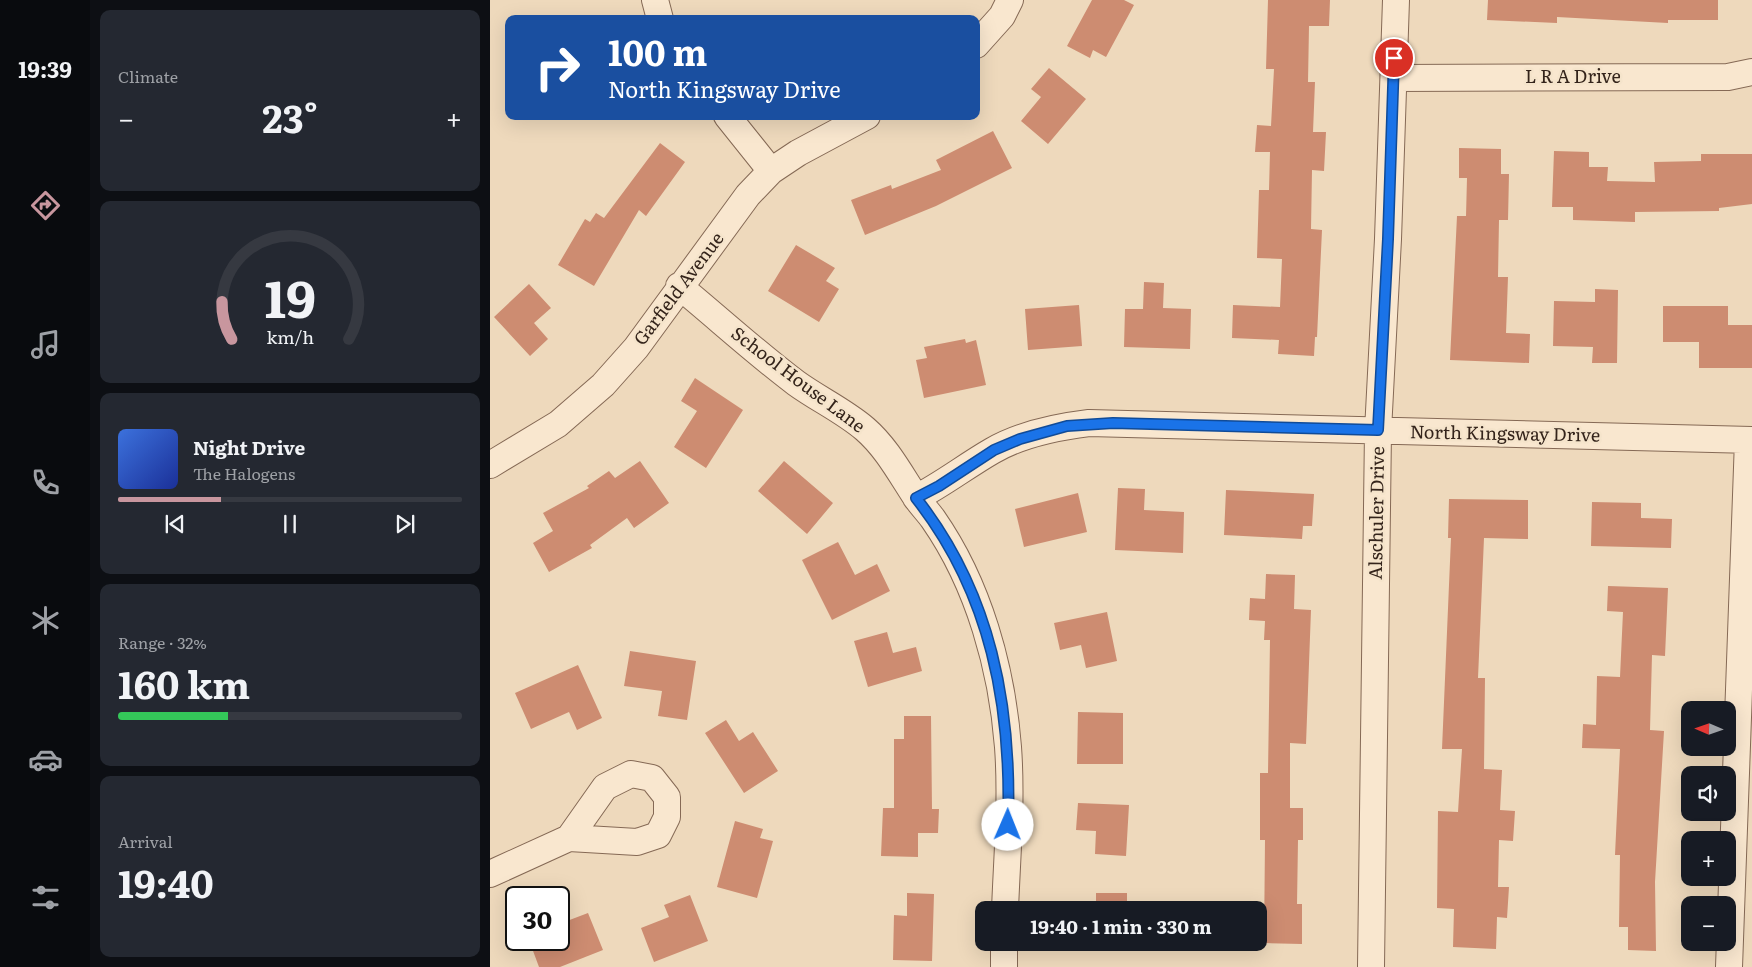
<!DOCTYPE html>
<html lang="en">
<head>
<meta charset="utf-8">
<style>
  body { margin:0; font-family:Literata,serif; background:#242831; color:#f1f3f6; height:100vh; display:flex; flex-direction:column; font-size:19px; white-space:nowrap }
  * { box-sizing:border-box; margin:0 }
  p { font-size:16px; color:#9ea1a6 }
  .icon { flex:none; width:28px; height:28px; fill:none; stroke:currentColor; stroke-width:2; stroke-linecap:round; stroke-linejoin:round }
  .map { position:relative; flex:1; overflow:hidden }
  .panel { display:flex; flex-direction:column; gap:10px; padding:10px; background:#0d0f14; width:400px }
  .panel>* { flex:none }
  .guide { position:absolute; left:15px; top:15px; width:475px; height:105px; border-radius:10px; box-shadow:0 5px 20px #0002; background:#1a4fa0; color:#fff; overflow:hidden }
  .needle { width:32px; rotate:272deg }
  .tools { position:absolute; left:1191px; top:701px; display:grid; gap:10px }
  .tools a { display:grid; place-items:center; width:55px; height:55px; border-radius:10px; background:#171b24; box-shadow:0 5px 20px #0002; font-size:25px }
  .speed { position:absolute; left:15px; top:886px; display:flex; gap:10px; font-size:25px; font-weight:700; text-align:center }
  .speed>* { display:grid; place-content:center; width:65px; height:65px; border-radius:50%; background:#171b24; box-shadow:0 5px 20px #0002; line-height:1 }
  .speed .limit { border:2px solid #111; border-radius:8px; background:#fff; color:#111 }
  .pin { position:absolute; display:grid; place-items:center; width:42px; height:42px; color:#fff; margin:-21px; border:2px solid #fff; border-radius:50%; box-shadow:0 1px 5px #0007 }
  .me { position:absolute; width:55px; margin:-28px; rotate:1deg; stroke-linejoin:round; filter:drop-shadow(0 0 4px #0008) }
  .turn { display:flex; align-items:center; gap:18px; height:105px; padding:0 20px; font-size:22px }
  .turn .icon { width:65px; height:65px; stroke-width:2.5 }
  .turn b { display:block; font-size:35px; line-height:42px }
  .big { font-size:38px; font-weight:700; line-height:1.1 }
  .panel .tile { flex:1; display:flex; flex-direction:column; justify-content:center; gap:8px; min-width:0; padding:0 18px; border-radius:10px; background:#242831 }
  .panel .dial { align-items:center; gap:0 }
  .dial svg { height:130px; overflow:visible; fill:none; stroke:#363941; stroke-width:7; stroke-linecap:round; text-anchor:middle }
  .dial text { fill:#f1f3f6; stroke:none }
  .song { display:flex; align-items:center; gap:15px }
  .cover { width:60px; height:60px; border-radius:8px; background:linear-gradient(135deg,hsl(220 70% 55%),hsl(230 70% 35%)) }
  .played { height:5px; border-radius:2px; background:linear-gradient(90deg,#c8969e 30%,#363941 30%) }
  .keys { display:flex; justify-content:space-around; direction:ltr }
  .heat { display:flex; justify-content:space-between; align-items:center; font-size:28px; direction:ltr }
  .charge { height:8px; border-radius:4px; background:linear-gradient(90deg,#34c759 32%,#363941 0) }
  .trip { position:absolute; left:485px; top:901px; width:292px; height:50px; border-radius:10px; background:#171b24; box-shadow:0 5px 20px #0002; font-weight:700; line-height:50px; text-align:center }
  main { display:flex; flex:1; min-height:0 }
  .dock { display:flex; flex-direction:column; width:90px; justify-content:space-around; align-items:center; background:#090b0e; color:#9ea1a6 }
  .dock .icon { width:35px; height:35px }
  .dock .active { color:#c8969e }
  .dock b { font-size:22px; color:#f1f3f6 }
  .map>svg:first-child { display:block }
</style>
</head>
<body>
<main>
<nav class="dock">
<b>19:39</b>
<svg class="icon active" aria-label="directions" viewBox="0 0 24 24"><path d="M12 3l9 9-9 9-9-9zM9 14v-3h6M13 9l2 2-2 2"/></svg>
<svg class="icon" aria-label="music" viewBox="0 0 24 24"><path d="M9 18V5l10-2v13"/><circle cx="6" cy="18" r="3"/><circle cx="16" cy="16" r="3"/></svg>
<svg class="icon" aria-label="phone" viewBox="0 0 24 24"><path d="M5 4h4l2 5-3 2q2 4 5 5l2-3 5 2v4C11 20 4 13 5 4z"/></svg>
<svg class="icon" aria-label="climate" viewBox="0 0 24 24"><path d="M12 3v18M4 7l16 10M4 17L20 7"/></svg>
<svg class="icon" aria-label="car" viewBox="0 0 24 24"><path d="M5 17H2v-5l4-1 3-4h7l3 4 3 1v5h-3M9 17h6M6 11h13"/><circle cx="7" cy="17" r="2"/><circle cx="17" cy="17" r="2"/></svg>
<svg class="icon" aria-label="filters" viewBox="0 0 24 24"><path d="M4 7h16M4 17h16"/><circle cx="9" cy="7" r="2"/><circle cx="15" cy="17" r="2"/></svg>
</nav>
<section class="panel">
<div class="tile"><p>Climate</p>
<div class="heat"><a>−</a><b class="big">23°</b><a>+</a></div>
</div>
<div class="tile dial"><svg viewBox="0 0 100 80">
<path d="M14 69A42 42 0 1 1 86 69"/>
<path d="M14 69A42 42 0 0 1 8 46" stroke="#c8969e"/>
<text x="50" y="56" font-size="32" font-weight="700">19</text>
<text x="50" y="72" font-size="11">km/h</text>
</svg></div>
<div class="tile">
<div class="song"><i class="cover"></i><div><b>Night Drive</b><p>The Halogens</p></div></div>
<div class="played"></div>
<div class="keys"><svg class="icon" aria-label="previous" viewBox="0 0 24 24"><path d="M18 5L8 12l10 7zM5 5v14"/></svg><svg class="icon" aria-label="pause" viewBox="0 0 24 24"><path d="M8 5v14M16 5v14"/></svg><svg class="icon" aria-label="next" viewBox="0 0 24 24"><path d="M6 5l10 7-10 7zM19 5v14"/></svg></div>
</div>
<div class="tile"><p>Range · 32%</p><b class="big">160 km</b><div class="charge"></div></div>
<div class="tile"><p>Arrival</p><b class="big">19:40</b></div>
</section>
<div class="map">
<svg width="1262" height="967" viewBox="0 0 1262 967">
  <rect width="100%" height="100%" fill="#eed9bc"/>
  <path fill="#cd8c71" d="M 602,0 L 634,0 L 644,5 L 616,57 L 603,50 L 600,58 L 577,46 Z
    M 778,0 L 840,0 L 839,26 L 819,26 L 818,82 L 825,82 L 823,132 L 836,132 L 834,171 L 822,170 L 821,229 L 832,230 L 827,337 L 825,337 L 824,356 L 788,354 L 789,340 L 742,338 L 743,305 L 790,307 L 792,259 L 767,258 L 769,190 L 779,190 L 780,152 L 765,152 L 767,125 L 781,126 L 784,69 L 776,69 Z
    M 998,0 L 1228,0 L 1228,20 L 1178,20 L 1178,23 L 1067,17 L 1067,23 L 997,20 Z
    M 559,68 L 596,99 L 558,144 L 531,121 L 551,97 L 541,89 Z
    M 503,131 L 522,168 L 446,206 L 375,235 L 361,200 L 401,185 L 402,189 L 451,170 L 446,160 Z
    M 170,143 L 195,162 L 156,216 L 149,210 L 104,286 L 68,265 L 95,219 L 100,222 L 106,213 L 114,218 Z
    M 969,148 L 1011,149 L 1011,174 L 1019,174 L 1018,220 L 1009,220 L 1008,277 L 1018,277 L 1016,333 L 1040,334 L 1039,363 L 960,360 L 967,216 L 976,216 L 977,178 L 969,178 Z
    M 1064,151 L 1099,152 L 1099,167 L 1118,167 L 1117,181 L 1165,182 L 1164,162 L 1211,161 L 1211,154 L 1262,154 L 1262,204 L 1229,208 L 1229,211 L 1145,212 L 1145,222 L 1083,220 L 1083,207 L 1062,207 Z
    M 306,245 L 345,268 L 336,281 L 349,289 L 329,322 L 278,291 Z
    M 654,282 L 674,283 L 673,308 L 701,309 L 700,349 L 634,347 L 635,309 L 653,309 Z
    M 39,284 L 61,308 L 44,323 L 58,339 L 40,356 L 4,317 Z
    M 1105,289 L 1128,290 L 1127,363 L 1102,363 L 1103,347 L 1063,346 L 1064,301 L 1105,302 Z
    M 589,305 L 592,346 L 538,350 L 535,309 Z
    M 1173,306 L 1238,306 L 1238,325 L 1262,325 L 1262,368 L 1209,368 L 1209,342 L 1173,342 Z
    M 475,339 L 476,343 L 486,340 L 496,385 L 434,398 L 426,360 L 437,358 L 434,347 Z
    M 205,378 L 253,410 L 216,468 L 184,447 L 207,411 L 191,401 Z
    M 150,461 L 179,503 L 144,528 L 137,518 L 100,545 L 102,548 L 59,572 L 43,543 L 63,531 L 53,513 L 99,488 L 97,486 L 119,471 L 125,478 Z
    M 294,461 L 343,503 L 317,534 L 268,491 Z
    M 628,488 L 655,489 L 654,510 L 694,512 L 693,553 L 625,550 Z
    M 736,490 L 824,494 L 822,526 L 813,526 L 812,539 L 734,535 Z
    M 588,493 L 597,532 L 534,547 L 525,509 Z
    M 959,499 L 1038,500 L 1038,539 L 994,538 L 988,678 L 995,678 L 994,769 L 1012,770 L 1010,810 L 1025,811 L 1023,841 L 1009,840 L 1008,887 L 1019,887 L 1017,918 L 1007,917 L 1006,949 L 963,947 L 964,909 L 947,908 L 948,811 L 968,812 L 972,749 L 952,749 L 961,538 L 958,538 Z
    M 1102,502 L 1151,503 L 1151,518 L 1182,519 L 1181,548 L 1101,546 Z
    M 348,542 L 365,575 L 387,564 L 400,591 L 342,620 L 312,560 Z
    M 776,574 L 805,575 L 804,609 L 821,610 L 816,744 L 800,743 L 800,808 L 813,808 L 813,840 L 808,840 L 807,904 L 812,904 L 812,944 L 774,943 L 775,840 L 770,840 L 770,773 L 778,773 L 780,640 L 774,640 L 775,621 L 759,620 L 760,598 L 775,599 Z
    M 1118,586 L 1178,588 L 1175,656 L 1162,655 L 1160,730 L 1174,731 L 1165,882 L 1166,951 L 1138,950 L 1138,927 L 1129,927 L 1130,855 L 1125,855 L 1130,749 L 1092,748 L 1093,724 L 1106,725 L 1107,676 L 1130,677 L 1133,612 L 1117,611 Z
    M 617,612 L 627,661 L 596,668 L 591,645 L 570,650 L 564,623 Z
    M 397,632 L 403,653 L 426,647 L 432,671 L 378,687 L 364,641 Z
    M 140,651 L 206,661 L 197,720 L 168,716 L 172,691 L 134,686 Z
    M 88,665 L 112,718 L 87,730 L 79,712 L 41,729 L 25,693 Z
    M 588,712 L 633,713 L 633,764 L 587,764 Z
    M 414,716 L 441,716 L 442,809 L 449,809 L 448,833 L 428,833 L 428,857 L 391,856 L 393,808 L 404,808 L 404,739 L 414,739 Z
    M 236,720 L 249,741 L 263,732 L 288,771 L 254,793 L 215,733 Z
    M 588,803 L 639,805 L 636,856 L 605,854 L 606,831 L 586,830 Z
    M 245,821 L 273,829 L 270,838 L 283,841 L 267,898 L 227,887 Z
    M 417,893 L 444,894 L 442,961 L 403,960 L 404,915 L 417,916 Z
    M 606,893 L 637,893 L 637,910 L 606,910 Z
    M 200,895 L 218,941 L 164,962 L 151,928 L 179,917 L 174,905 Z
    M 98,913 L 113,950 L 70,967 L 49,967 L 39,940 L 69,940 L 69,924 Z"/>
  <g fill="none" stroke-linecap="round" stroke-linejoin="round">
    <g stroke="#856955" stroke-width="28">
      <path id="street" d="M 165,0 L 170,19
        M 486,45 L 512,16 L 520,0
        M 904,78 L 1238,77 L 1262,72
        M 237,116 L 281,171
        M 189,286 C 228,318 266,353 306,383 C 328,399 354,411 375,429 C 397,448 411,475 427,499 C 432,506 438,512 443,519 C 489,585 512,669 518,747 C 522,801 517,856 515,910
        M 0,465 L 68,424 L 113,385 L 146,348 L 258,195 L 281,171 L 308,153 L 377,116
        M 426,498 C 453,484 476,466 502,451 C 531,434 566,427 599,423 L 1262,440
        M 0,874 L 79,838 L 147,842 L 168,835 L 177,817 L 177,797 L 162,778 L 141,774 L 115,787 L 79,838
        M 514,967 L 514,942
        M 881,967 L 888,431 L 898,239 L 906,0
        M 1239,967 L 1258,440"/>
    </g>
    <use href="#street" stroke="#f9e7cf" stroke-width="26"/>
  </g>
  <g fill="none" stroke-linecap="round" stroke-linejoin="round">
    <g stroke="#114b97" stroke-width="12">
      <path id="route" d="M 518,825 C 522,706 501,593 426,498 L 449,486 L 504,450 L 530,439 L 577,426 L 623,423 L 888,430 L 898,239 L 904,58"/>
    </g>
    <use href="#route" stroke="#1a73e8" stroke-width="9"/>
  </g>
  <g text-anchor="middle" stroke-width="5" stroke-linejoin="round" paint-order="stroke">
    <g font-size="18" fill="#34241b" stroke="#f5e4cb">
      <text x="1083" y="83">L R A Drive</text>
      <text transform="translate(189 289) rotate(-53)" y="6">Garfield Avenue</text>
      <text transform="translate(308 380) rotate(37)" y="6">School House Lane</text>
      <text transform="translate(1015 434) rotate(1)" y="6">North Kingsway Drive</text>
      <text transform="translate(887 513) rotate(-89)" y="6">Alschuler Drive</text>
    </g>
  </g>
</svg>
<div class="tools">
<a><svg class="needle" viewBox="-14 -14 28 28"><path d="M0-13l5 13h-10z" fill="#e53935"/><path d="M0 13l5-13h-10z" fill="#9ea1a6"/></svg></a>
<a><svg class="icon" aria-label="sound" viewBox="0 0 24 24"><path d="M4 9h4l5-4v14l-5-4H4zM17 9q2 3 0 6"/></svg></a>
<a>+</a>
<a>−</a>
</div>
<div class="speed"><div class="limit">30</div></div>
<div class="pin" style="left:904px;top:58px;background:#d93025"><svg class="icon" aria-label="arrive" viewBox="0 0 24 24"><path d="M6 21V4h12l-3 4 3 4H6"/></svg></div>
<svg class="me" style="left:518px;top:825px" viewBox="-20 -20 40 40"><circle r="19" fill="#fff"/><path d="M0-13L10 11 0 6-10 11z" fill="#1a73e8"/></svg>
<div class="trip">19:40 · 1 min · 330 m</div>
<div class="guide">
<div class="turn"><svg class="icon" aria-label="right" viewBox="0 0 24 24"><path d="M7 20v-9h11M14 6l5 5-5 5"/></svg><div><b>100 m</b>North Kingsway Drive</div></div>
</div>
</div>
</main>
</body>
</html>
